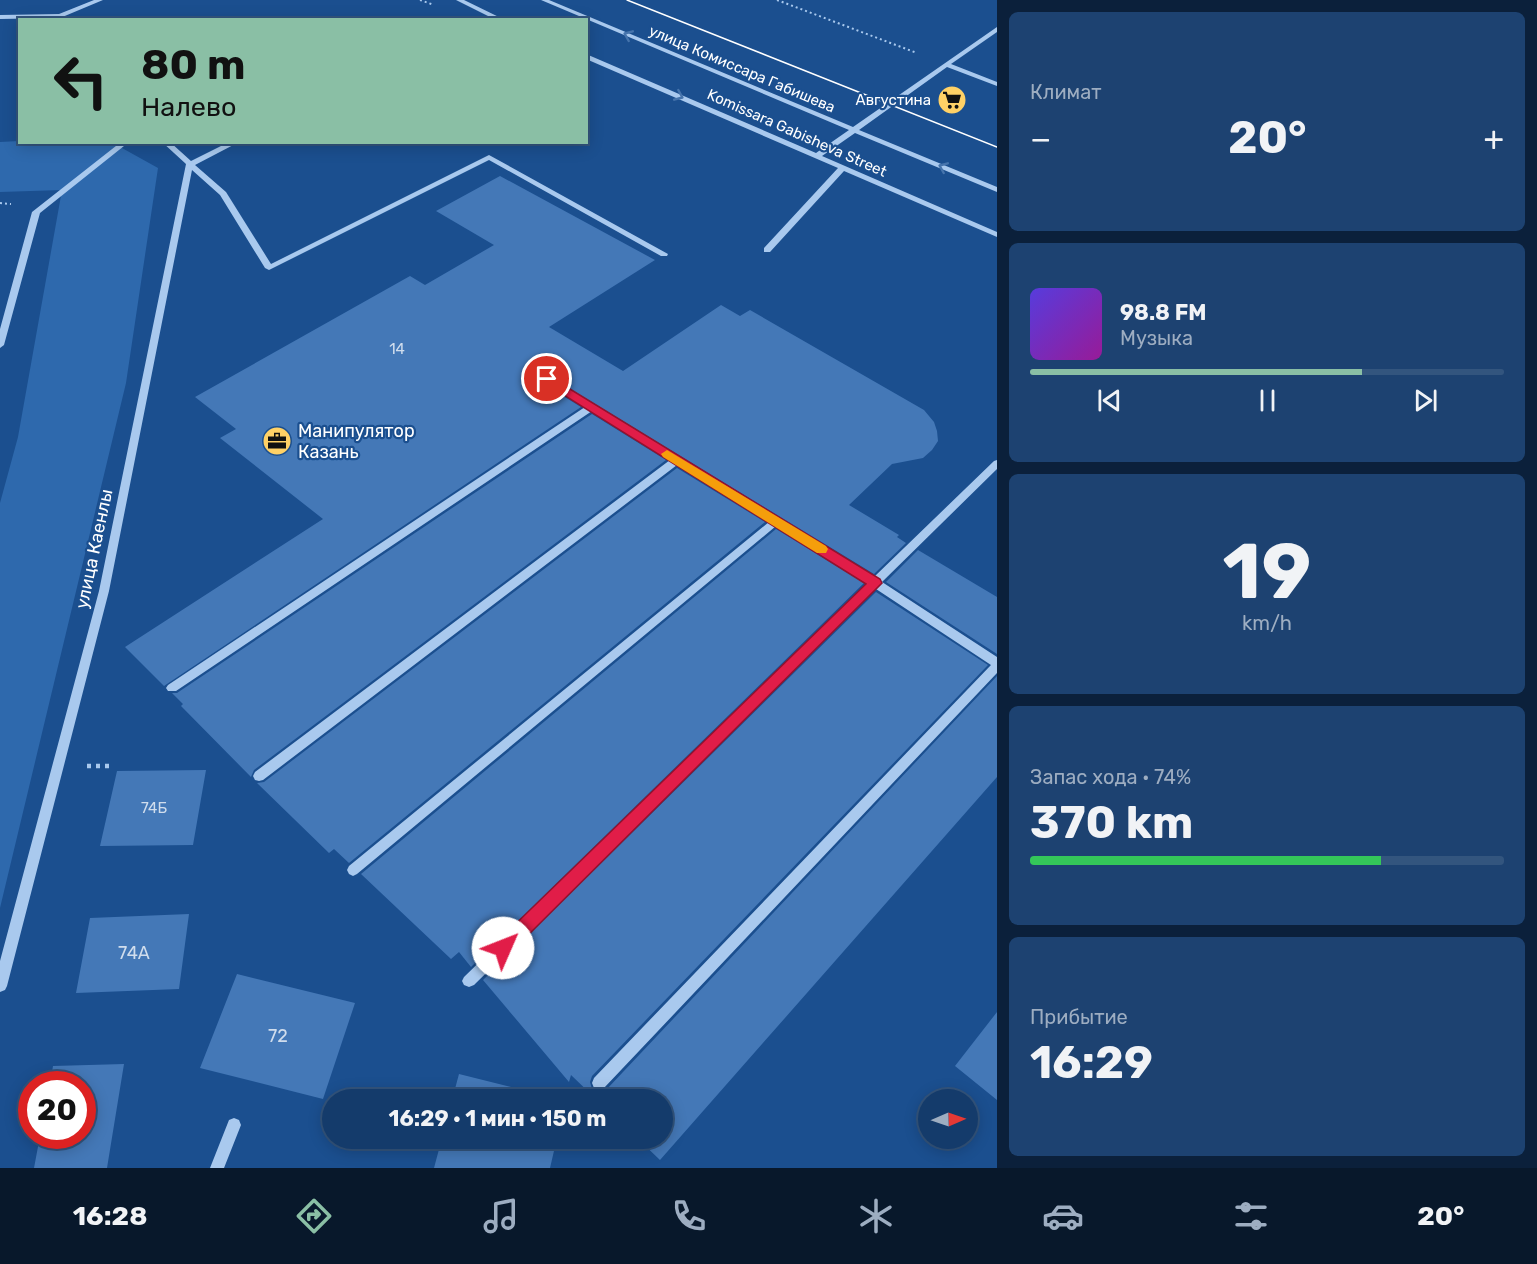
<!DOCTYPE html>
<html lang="ru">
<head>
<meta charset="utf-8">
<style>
  body { margin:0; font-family:Rubik,sans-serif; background:#1d4271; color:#f1f3f6; height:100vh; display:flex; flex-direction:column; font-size:22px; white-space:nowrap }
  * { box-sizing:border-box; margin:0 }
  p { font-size:20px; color:#9dadc1 }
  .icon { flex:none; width:33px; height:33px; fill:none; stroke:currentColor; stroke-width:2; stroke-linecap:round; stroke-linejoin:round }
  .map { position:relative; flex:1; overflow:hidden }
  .side { display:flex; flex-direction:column; gap:12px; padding:12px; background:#0b203b; width:540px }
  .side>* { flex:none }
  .guide { position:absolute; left:18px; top:18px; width:570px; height:126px; border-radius:0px; box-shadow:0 3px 15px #0003,0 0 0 2px #33557e; background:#8abfa5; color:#111; overflow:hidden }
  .needle { width:39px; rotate:88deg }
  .controls { position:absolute; left:918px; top:1089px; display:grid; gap:12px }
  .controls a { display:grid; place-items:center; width:60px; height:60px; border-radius:50%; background:#143b6b; box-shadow:0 3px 15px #0003,0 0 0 2px #33557e; font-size:30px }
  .speed { position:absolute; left:18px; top:1071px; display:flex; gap:12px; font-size:30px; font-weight:700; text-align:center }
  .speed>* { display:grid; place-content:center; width:78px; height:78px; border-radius:50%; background:#143b6b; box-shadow:0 3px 15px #0003,0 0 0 2px #33557e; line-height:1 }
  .speed .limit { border:9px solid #d22; background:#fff; color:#111 }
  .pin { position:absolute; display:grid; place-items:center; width:51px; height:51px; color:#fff; margin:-26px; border:3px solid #fff; border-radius:50%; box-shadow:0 2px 6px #0007 }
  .me { position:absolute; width:66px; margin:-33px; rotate:46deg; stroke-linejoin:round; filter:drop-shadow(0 0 4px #0008) }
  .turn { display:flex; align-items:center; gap:21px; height:126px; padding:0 24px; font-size:27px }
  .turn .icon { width:78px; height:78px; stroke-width:2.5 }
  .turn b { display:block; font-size:42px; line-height:51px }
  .big { font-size:45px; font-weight:700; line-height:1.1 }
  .side .tile { flex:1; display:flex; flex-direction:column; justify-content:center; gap:9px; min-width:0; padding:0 21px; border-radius:9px; background:#1d4271 }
  .side .dial { align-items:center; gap:0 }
  .dial b { font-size:78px; line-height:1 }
  .song { display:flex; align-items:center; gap:18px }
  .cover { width:72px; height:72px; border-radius:9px; background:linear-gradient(135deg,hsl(250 70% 55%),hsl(300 70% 35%)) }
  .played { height:6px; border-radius:3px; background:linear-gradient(90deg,#8abfa5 70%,#33557e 70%) }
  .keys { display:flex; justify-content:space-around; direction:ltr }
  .heat { display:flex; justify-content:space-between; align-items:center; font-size:33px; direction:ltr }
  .charge { height:9px; border-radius:4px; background:linear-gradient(90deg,#34c759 74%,#33557e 0) }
  .trip { position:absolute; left:322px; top:1089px; width:351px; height:60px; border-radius:30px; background:#143b6b; box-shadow:0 3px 15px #0003,0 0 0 2px #33557e; font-weight:700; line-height:60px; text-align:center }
  .menu { display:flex; height:96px; justify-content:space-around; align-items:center; background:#08182b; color:#9dadc1 }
  .menu .icon { width:42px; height:42px }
  .menu .on { color:#8abfa5 }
  .menu b { font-size:27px; color:#f1f3f6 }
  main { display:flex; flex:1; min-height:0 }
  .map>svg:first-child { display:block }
</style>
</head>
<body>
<main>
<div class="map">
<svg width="997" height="1168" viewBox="0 0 997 1168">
  <rect width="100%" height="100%" fill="#1b4f8f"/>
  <path fill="#2e69ad" d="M 19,141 L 113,143 L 158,168 L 126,383 L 0,908 L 0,503 L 18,437 L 62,190 L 0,192 L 0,142 Z"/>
  <path fill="#4478b7" d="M 500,176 L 655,260 L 549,327 L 623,371 L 721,305 L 740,316 L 750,310 L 924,410 L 934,422 L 937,431 L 938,441 L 932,450 L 923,458 L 892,464 L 849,505 L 899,535 L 897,537 L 906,543 L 874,574 L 546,374 L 540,379 L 542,383 L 581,407 L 164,686 L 125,647 L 323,519 L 220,438 L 236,429 L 195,397 L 410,276 L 425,285 L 494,245 L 436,211 Z
    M 592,414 L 666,460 L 254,770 L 251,777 L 181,706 L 183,704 L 172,693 L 177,693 Z
    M 677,468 L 765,522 L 349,863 L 334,849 L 329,853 L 257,783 L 264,782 Z
    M 776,529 L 864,583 L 471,967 L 459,952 L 451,959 L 361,874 Z
    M 918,550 L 997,597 L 997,654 L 886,582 Z
    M 876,592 L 988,665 L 592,1076 L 590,1082 L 592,1089 L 598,1092 L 606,1090 L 997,676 L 997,777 L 660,1160 L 637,1138 L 663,1138 L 663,1100 L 597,1100 L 571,1075 L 569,1082 L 483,980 Z
    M 206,770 L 193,845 L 100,846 L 117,771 Z
    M 189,914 L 179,989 L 76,993 L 90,918 Z
    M 237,974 L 355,1003 L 323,1099 L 200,1068 Z
    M 997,1012 L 997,1100 L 955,1066 Z
    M 124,1064 L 107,1168 L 34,1168 L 40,1136 L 82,1136 L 82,1084 L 50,1084 L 53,1066 Z
    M 459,1074 L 564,1100 L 452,1100 Z
    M 442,1138 L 557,1138 L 550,1168 L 434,1168 Z"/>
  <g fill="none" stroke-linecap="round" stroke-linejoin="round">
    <path stroke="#a9c9ee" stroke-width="2" stroke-dasharray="2 3" stroke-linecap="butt" d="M 420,0 L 434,5
      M 777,0 L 917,53
      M 0,203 L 11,204"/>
    <path stroke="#a9c9ee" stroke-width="4.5" stroke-dasharray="4 5" stroke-linecap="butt" d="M 87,766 L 114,766"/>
    <path fill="#a9c9ee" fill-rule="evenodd" d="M 94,0 L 103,0 L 60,18 L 0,19 L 0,15 L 59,14 Z
      M 456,0 L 464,0 L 505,20 L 496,20 Z
      M 541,0 L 549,0 L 853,127 L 997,27 L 997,32 L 951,64 L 997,82 L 997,86 L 947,67 L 859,130 L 997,187 L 997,192 L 855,133 L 822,156 L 997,232 L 997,237 L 844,171 L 770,252 L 764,252 L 764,248 L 838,168 L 586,59 L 586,54 L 816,153 L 849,130 Z
      M 121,142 L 129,142 L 40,213 L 4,345 L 0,348 L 0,329 L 32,212 Z
      M 162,142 L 170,142 L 191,161 L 229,142 L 239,142 L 195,165 L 226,192 L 271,264 L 489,155 L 668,254 L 667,256 L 661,256 L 489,160 L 269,270 L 265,268 L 220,195 L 192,170 L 109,591 L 7,986 L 5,990 L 0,992 L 0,961 L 99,591 L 186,164 Z
      M 547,376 L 874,577 L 994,461 L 997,460 L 997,469 L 882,582 L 997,657 L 997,673 L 604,1088 L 599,1090 L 594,1088 L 592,1083 L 594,1078 L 991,665 L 876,589 L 474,985 L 469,987 L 464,985 L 462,981 L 464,977 L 868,583 L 776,526 L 357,874 L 353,876 L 349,874 L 347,870 L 349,866 L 769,522 L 677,465 L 263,780 L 259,781 L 255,780 L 253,776 L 255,772 L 670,460 L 592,411 L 176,691 L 168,691 L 166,688 L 168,685 L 585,407 L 544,381 L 542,379 Z
      M 234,1118 L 239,1120 L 241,1125 L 224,1168 L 210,1168 L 229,1120 Z"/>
    <path stroke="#fff" stroke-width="1.5" d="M 627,0 L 997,147"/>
  </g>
  <defs><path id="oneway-chevron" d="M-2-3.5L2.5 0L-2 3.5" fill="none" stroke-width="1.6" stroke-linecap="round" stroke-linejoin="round" transform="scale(1.5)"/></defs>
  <g stroke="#4674ac">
    <use href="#oneway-chevron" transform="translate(628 35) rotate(-157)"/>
    <use href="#oneway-chevron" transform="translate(679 96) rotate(23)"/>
    <use href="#oneway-chevron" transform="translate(943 167) rotate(-157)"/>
  </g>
  <path fill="#e11d48" stroke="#92132f" stroke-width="1.5" d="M 547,375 L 880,579 L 882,583 L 509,954 L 503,956 L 497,954 L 495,948 L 497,942 L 866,584 L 543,382 L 541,379 Z"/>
  <path fill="#f59e0b" d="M 667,450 L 826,546 L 828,549 L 826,553 L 817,553 L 663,457 L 661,454 Z"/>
  <defs>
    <g id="supermarket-disc" transform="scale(1.5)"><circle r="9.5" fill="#ffd166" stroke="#1b4f8f"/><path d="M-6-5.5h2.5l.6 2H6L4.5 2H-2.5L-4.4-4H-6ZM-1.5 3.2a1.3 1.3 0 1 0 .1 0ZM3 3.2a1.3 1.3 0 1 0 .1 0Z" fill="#111"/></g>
    <g id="office-disc" transform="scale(1.5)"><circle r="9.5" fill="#ffd166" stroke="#1b4f8f"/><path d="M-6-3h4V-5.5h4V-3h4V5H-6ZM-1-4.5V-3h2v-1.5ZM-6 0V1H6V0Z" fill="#111"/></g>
  </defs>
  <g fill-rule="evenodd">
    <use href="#supermarket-disc" x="952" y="100"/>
    <use href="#office-disc" x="277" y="441"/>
  </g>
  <g text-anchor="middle" stroke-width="4.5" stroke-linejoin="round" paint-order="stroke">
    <g font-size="15" fill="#fff" stroke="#1b4f8f">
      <text transform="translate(742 69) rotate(23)" y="5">улица Комиссара Габишева</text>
      <text transform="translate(797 133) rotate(24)" y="5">Komissara Gabisheva Street</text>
    </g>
    <g font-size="15" fill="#fff" stroke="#1b4f8f" text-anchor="end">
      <text x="931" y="105">Августина</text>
    </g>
    <g font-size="15" fill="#d0dded">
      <text x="397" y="354">14</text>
      <text x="154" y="813">74Б</text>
    </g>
    <g font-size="18" fill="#fff" stroke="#1b4f8f" text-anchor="start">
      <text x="298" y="437">Манипулятор<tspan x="298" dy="21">Казань</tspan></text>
    </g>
    <g font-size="18" fill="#fff" stroke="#1b4f8f">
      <text transform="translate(94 549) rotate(-78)" y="6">улица Каенлы</text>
    </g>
    <g font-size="18" fill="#d0dded">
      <text x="134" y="959">74А</text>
      <text x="278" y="1042">72</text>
    </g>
  </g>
</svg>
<div class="controls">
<a><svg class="needle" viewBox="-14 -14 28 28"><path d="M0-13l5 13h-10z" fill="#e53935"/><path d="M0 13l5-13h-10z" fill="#9dadc1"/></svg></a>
</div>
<div class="speed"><div class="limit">20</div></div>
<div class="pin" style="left:547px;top:379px;background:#d93025"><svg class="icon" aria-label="arrive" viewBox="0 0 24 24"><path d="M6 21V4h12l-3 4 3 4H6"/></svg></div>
<svg class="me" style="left:503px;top:948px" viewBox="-20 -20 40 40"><circle r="19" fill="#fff"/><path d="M0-13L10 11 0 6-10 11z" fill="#e11d48"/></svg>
<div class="trip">16:29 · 1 мин · 150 m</div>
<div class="guide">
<div class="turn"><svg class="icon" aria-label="left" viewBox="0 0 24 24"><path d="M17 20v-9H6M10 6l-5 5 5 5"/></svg><div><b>80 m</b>Налево</div></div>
</div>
</div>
<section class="side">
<div class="tile"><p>Климат</p>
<div class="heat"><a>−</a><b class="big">20°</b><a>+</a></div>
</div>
<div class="tile">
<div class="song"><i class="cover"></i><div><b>98.8 FM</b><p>Музыка</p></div></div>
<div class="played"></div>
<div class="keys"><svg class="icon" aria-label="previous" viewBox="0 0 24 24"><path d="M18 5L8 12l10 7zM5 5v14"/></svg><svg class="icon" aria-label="pause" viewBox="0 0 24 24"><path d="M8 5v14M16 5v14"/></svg><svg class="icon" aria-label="next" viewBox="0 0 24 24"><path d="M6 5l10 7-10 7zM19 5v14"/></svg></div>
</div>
<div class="tile dial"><b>19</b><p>km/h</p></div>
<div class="tile"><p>Запас хода · 74%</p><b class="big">370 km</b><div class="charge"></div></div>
<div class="tile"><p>Прибытие</p><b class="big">16:29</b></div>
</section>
</main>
<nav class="menu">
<b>16:28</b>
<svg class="icon on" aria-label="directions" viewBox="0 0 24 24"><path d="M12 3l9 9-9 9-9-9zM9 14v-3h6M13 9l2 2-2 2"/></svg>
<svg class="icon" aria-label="music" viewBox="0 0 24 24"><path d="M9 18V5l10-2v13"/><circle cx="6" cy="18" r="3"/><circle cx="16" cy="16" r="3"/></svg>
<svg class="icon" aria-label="phone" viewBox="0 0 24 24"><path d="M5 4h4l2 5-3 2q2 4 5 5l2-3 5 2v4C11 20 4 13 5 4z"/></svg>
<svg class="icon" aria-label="climate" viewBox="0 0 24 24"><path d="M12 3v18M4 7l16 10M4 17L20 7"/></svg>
<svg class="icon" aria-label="car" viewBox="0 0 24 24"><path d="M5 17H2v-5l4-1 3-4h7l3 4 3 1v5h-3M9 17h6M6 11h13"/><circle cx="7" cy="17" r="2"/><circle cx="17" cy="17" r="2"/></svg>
<svg class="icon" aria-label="filters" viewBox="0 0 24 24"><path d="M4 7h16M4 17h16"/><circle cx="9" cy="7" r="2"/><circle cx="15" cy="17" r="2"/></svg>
<b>20°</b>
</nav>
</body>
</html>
